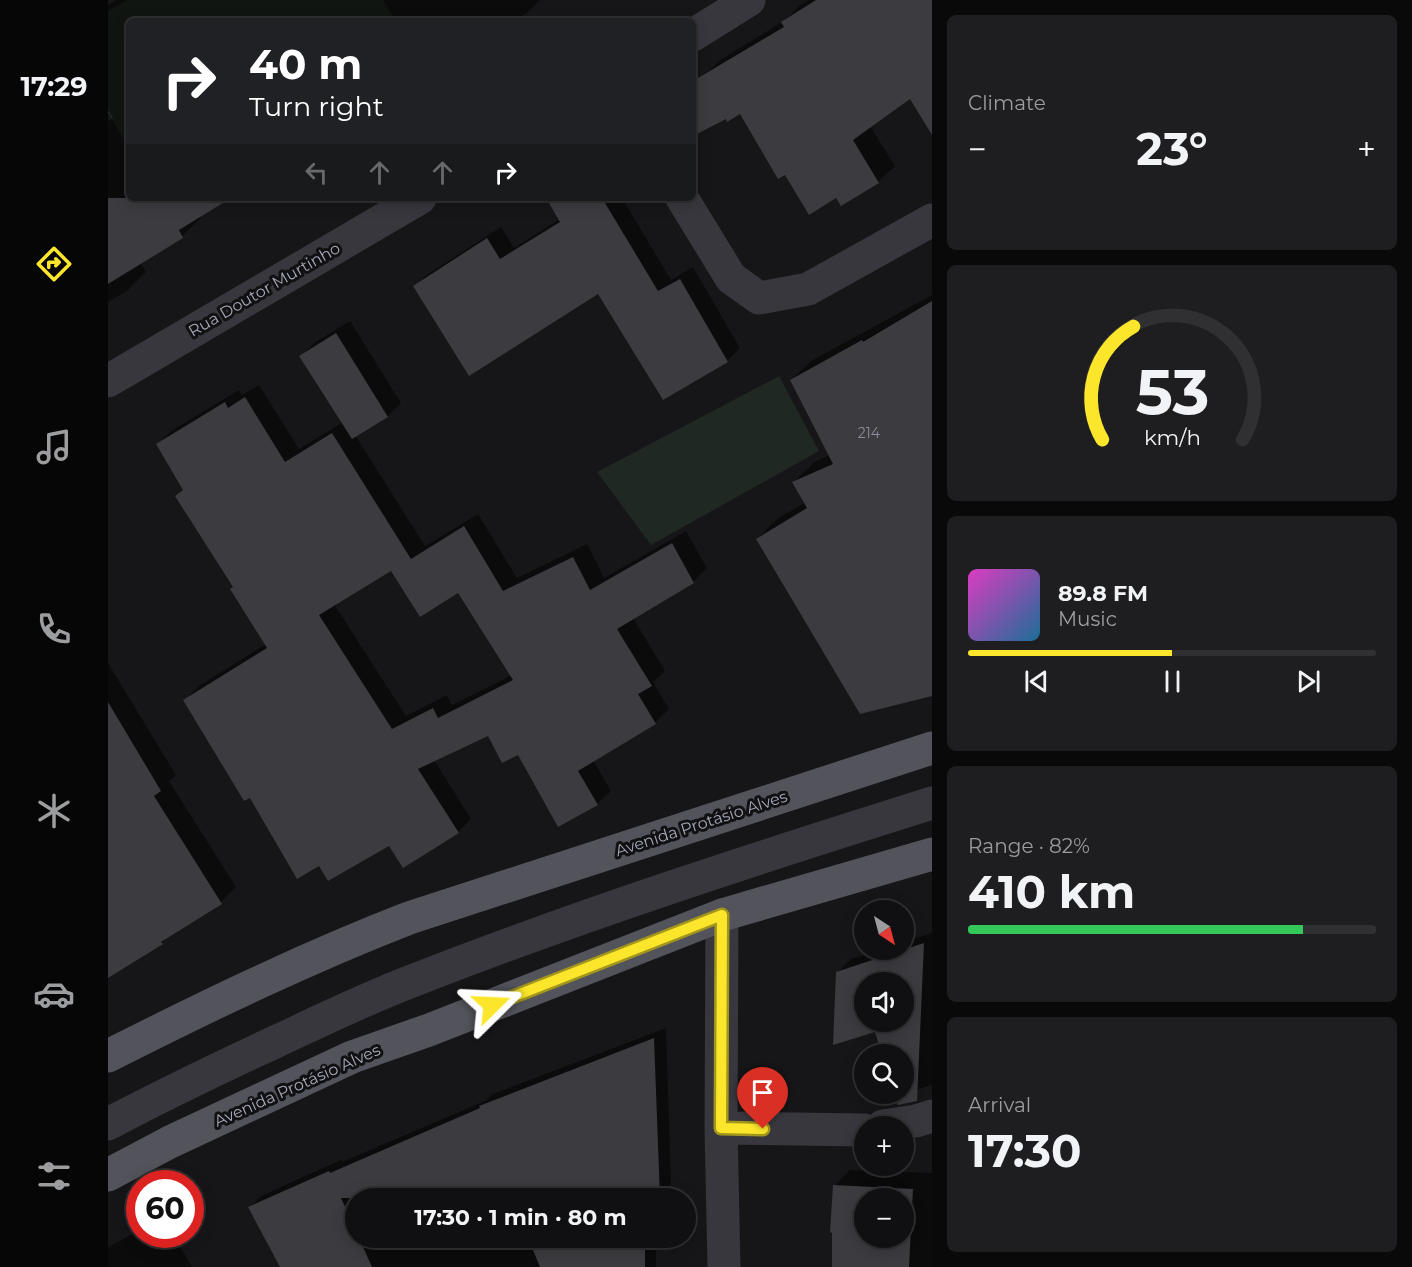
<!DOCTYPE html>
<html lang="en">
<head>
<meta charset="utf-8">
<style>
  body { margin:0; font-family:Montserrat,sans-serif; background:#1e1e20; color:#f1f3f6; height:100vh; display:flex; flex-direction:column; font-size:22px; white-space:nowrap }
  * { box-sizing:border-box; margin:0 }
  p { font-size:20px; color:#9c9d9f }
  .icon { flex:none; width:33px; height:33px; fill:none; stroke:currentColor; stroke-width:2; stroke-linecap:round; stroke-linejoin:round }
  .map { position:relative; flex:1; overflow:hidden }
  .drawer { display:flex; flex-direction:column; gap:15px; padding:15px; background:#09090a; width:480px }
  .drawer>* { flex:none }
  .hud { position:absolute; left:18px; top:18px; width:570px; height:183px; border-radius:9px; box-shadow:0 3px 15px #0003,0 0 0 2px #303032; background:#202124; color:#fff; overflow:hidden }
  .needle { width:39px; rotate:144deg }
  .tools { position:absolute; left:746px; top:900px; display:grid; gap:12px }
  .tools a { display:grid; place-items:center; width:60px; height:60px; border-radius:50%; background:#101012; box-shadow:0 3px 15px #0003,0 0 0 2px #303032; font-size:30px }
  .speed { position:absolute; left:18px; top:1170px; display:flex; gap:12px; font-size:30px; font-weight:700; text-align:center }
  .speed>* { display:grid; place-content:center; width:78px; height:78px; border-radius:50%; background:#101012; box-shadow:0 3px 15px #0003,0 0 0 2px #303032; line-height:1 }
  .speed .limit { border:9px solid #d22; background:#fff; color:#111 }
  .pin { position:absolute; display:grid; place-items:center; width:51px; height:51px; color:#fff; margin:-62px -26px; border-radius:50% 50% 50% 0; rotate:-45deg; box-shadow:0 0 6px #0007 }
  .pin .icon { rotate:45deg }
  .me { position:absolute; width:66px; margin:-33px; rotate:69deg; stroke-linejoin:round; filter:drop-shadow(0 0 4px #0008) }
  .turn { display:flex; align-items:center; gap:21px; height:126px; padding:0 24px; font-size:27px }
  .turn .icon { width:78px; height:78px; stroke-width:2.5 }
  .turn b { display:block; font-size:42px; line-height:51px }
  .lanes { display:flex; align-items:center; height:57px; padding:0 24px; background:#0003; justify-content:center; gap:30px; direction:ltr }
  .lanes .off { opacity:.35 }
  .big { font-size:45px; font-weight:700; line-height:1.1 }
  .drawer .card { flex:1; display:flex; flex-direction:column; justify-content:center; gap:9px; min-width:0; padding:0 21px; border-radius:9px; background:#1e1e20 }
  .drawer .dial { align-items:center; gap:0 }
  .dial svg { height:156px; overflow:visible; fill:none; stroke:#303032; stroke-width:7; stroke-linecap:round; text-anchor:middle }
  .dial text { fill:#f1f3f6; stroke:none }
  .song { display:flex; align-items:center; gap:18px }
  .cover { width:72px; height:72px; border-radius:9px; background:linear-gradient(135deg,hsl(310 70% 55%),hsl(200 70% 35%)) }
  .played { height:6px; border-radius:3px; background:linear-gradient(90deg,#fbe62b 50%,#303032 50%) }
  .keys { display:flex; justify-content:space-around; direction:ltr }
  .heat { display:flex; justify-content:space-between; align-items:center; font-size:33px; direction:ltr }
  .charge { height:9px; border-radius:4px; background:linear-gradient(90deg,#34c759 82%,#303032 0) }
  .trip { position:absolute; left:237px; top:1188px; width:351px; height:60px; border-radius:30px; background:#101012; box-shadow:0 3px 15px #0003,0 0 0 2px #303032; font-weight:700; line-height:60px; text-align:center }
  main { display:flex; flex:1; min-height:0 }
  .menu { display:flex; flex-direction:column; width:108px; justify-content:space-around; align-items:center; background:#060607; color:#9c9d9f }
  .menu .icon { width:42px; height:42px }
  .menu .selected { color:#fbe62b }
  .menu b { font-size:27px; color:#f1f3f6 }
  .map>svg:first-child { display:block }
</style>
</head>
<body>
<main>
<nav class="menu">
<b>17:29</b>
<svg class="icon selected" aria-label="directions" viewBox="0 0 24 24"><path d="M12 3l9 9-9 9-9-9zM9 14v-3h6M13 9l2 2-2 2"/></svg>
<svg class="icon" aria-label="music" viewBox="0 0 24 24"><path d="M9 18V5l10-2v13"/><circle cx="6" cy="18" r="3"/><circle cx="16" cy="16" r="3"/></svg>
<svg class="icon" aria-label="phone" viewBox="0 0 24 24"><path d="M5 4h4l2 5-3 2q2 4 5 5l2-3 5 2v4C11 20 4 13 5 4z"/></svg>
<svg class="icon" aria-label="climate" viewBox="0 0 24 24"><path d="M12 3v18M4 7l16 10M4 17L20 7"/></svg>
<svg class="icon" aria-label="car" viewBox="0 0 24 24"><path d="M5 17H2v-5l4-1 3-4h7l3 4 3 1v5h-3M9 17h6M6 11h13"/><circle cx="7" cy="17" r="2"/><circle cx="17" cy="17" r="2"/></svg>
<svg class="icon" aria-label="filters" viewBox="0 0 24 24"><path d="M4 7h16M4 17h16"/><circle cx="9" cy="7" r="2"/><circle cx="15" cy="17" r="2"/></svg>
</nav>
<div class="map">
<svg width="824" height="1267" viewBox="0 0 824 1267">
  <rect width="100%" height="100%" fill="#161618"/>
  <path fill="#202823" d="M 19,0 L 275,0 L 288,21 L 21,21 L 21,148 L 0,113 L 0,11 Z
    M 671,376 L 711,451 L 543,545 L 489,472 Z"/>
  <path fill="#0007" fill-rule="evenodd" d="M 8,0 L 432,0 L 420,12 L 406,21 L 21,21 L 21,198 L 121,198 L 91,216 L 93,218 L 74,236 L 32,262 L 38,272 L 19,291 L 0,302 L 0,121 L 5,118 L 0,110 L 0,5 Z
    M 701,0 L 824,0 L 824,132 L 803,96 L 762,126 L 787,166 L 770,182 L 729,196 L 677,173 L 632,112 L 618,117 L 585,119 L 585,81 L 601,71 L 612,60 L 676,21 L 691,6 Z
    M 455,198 L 514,198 L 563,280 L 585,267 L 632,348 L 619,361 L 491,292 L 307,286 L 320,274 L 393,227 L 406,248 L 452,219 Z
    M 824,295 L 824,695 L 649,539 L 669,519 L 698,502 L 686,482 L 706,462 L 722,455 L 683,380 L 703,361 Z
    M 242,321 L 293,403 L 280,416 L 247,435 L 317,546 L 370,514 L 409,578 L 479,544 L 496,578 L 578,531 L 599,568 L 585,582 L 525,618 L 557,671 L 545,682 L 561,709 L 547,723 L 485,760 L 503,791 L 489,804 L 380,734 L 326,760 L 363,819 L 350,832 L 282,844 L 212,864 L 142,795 L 77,700 L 91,686 L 158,644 L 127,587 L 69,496 L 76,489 L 49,445 L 63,431 L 131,390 L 134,395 L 151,385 L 191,449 L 235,422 L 193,356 L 206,343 ZM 284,569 L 351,591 L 404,675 L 344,705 L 339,695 L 298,716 L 226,604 Z
    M 0,663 L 68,775 L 61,781 L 128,887 L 113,902 L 63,934 L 54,943 L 0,976 Z
    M 824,933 L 824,1085 L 797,1093 L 795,1089 L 795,1054 L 776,1054 L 768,1030 L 727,1043 L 730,972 L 743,959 L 773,950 L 795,950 L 795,942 ZM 756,982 L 795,982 L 795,1022 L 756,1022 Z
    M 558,1028 L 563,1184 L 548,1198 L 248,1198 L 248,1238 L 548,1238 L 548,1267 L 174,1267 L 142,1208 L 153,1196 L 233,1160 L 234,1162 L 379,1100 L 385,1094 Z
    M 742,1170 L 824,1173 L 824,1267 L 726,1267 L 726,1186 ZM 756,1198 L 795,1198 L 795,1238 L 756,1238 Z
    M 32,1230 L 32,1234 L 65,1234 L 84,1267 L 0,1267 L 0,1247 Z"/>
  <path fill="#3c3b40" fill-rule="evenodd" d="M 708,0 L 824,0 L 824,135 L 802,99 L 745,140 L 771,183 L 733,206 L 728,198 L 701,215 L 677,175 L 670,179 L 632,114 L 619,122 L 618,119 L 585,136 L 585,81 L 676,27 L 673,22 Z
    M 0,198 L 123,198 L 71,230 L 75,238 L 0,284 Z
    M 438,198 L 494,198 L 550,291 L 572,279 L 620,362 L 555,400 L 490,294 L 361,376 L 305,286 L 379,238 L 392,259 L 452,222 Z
    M 824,301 L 824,696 L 752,714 L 648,539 L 699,508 L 684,482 L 725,464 L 682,380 L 754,340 L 755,342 Z
    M 228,333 L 280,417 L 244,439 L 191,356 Z
    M 137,397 L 177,462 L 224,433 L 303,559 L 356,526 L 395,591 L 465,557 L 482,590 L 564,543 L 586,583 L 509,629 L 544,686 L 530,694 L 548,724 L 470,771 L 490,805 L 450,827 L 410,755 L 394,763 L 380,736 L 310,769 L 351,833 L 295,868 L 281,846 L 220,881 L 211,866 L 189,879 L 142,798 L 136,801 L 75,700 L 159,648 L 122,589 L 125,587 L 67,496 L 75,490 L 48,444 L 117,402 L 120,408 ZM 283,571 L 312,617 L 350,593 L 405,680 L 330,718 L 325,708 L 284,729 L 211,615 Z
    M 0,702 L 53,791 L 46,796 L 114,904 L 53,942 L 55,944 L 0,978 Z
    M 816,943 L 809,1101 L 790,1105 L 786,1094 L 795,1094 L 795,1054 L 774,1054 L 767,1032 L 725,1045 L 728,972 ZM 756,982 L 795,982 L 795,1022 L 756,1022 Z
    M 546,1038 L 552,1198 L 233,1198 L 248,1230 L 248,1238 L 251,1238 L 264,1267 L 172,1267 L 140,1207 L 221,1171 L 222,1173 L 372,1108 L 371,1106 Z
    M 725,1185 L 805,1189 L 801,1267 L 724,1267 L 724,1233 L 722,1232 ZM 756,1198 L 795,1198 L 795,1238 L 756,1238 Z
    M 420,1238 L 537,1238 L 537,1267 L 432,1267 Z"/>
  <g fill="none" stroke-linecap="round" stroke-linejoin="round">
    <path stroke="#37373d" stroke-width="33" d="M 585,35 L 641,0
      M 574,198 L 623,278 L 651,298 L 700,289 L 824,220
      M 0,381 L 312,198
      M 614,915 L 613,1128 L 616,1267
      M 0,1124 C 55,1095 111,1068 167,1042 C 212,1021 257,999 304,981 C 475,914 649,858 824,803
      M 775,1126 L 808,1121 L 824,1116
      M 613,1128 L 756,1130"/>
    <path stroke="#53535c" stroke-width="33" d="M 0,1056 C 99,1006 198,958 301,918 L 824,748
      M 0,1175 L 62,1142 L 244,1057 L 321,1030 L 614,915 L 824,854"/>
  </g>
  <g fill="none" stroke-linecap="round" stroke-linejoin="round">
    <g stroke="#a3961c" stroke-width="15">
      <path id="route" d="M 384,1005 L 614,915 L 613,1128 L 655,1129"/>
    </g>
    <use href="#route" stroke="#fbe62b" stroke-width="10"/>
  </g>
  <g text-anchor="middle" stroke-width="6" stroke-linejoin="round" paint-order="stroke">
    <g font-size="14" fill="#8c8e9b">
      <text x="761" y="438">214</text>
    </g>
    <g font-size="16" fill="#a7a9b9" stroke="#111113">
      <text transform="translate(156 289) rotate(-30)" y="6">Rua Doutor Murtinho</text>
      <text transform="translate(593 823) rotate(-18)" y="6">Avenida Protásio Alves</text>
      <text transform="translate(189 1085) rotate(-24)" y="6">Avenida Protásio Alves</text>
    </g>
  </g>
</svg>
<div class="tools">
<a><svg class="needle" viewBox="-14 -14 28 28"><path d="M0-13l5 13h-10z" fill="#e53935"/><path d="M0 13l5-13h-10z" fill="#9c9d9f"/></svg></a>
<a><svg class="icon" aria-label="sound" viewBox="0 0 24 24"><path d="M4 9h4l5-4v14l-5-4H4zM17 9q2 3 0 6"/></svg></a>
<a><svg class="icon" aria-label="search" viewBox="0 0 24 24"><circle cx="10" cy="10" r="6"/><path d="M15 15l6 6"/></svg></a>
<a>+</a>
<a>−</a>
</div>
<div class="speed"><div class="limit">60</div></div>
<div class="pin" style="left:655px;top:1129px;background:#d93025"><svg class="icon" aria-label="arrive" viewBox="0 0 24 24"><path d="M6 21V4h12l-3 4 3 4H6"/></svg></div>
<svg class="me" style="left:384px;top:1005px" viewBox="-20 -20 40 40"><path d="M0-17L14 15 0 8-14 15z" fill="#fbe62b" stroke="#fff" stroke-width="4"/></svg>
<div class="trip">17:30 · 1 min · 80 m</div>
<div class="hud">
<div class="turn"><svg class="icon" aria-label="right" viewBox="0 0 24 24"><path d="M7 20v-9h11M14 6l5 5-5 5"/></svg><div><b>40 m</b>Turn right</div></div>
<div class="lanes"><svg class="icon off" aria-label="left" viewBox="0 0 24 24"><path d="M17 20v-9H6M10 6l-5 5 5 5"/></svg><svg class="icon off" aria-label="ahead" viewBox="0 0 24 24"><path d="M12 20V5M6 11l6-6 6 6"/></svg><svg class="icon off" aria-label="ahead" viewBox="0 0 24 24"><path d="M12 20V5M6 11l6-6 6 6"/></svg><svg class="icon" aria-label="right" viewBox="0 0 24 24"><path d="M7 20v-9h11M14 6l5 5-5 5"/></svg></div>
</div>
</div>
<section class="drawer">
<div class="card"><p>Climate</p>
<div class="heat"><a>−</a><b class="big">23°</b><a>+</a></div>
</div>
<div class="card dial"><svg viewBox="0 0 100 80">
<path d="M14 69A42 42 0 1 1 86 69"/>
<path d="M14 69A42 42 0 0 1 30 11" stroke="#fbe62b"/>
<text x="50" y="56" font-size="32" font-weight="700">53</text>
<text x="50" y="72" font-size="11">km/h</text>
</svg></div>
<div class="card">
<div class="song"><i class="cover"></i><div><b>89.8 FM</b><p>Music</p></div></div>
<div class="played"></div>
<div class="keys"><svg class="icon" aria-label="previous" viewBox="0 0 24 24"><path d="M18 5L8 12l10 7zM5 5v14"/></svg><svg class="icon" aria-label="pause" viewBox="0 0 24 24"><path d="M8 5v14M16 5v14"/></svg><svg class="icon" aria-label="next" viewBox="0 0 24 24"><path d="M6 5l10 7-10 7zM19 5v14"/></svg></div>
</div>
<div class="card"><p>Range · 82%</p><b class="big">410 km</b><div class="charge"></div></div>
<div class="card"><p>Arrival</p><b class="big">17:30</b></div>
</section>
</main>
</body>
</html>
